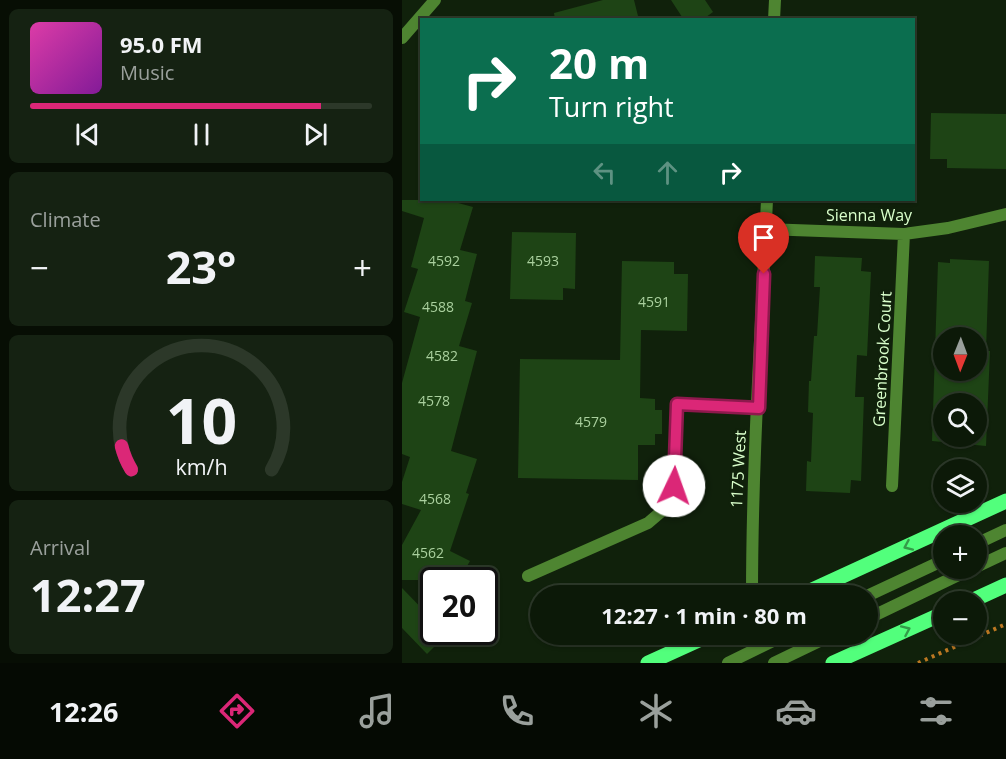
<!DOCTYPE html>
<html lang="en">
<head>
<meta charset="utf-8">
<style>
  body { margin:0; font-family:"Open Sans",sans-serif; background:#152212; color:#f1f3f6; height:100vh; display:flex; flex-direction:column; font-size:22px; white-space:nowrap }
  * { box-sizing:border-box; margin:0 }
  p { font-size:20px; color:#9aa09c }
  .icon { flex:none; width:33px; height:33px; fill:none; stroke:currentColor; stroke-width:2; stroke-linecap:round; stroke-linejoin:round }
  .map { position:relative; flex:1; overflow:hidden }
  .side { display:flex; flex-direction:column; gap:9px; padding:9px; background:#070e04; width:402px }
  .side>* { flex:none }
  .hud { position:absolute; left:18px; top:18px; width:495px; height:183px; border-radius:0px; box-shadow:0 2px 4px #0004,0 0 0 2px #2c3829; background:#0b6e4f; color:#fff; overflow:hidden }
  .needle { width:39px; rotate:181deg }
  .fabs { position:absolute; left:531px; top:327px; display:grid; gap:12px }
  .fabs a { display:grid; place-items:center; width:54px; height:54px; border-radius:50%; background:#0c1908; box-shadow:0 2px 4px #0004,0 0 0 2px #2c3829; font-size:30px }
  .speed { position:absolute; left:18px; top:567px; display:flex; gap:12px; font-size:30px; font-weight:700; text-align:center }
  .speed>* { display:grid; place-content:center; width:78px; height:78px; border-radius:50%; background:#0c1908; box-shadow:0 2px 4px #0004,0 0 0 2px #2c3829; line-height:1 }
  .speed .limit { border:3px solid #111; border-radius:9px; background:#fff; color:#111 }
  .pin { position:absolute; display:grid; place-items:center; width:51px; height:51px; color:#fff; margin:-62px -26px; border-radius:50% 50% 50% 0; rotate:-45deg; box-shadow:0 0 6px #0007 }
  .pin .icon { rotate:45deg }
  .me { position:absolute; width:66px; margin:-33px; rotate:3deg; stroke-linejoin:round; filter:drop-shadow(0 0 4px #0008) }
  .turn { display:flex; align-items:center; gap:21px; height:126px; padding:0 30px; font-size:27px }
  .turn .icon { width:78px; height:78px; stroke-width:2.5 }
  .turn b { display:block; font-size:42px; line-height:51px }
  .lanes { display:flex; align-items:center; height:57px; padding:0 30px; background:#0003; justify-content:center; gap:30px; direction:ltr }
  .lanes .off { opacity:.35 }
  .big { font-size:45px; font-weight:700; line-height:1.1 }
  .side .tile { flex:1; display:flex; flex-direction:column; justify-content:center; gap:9px; min-width:0; padding:0 21px; border-radius:9px; background:#152212 }
  .side .dial { align-items:center; gap:0 }
  .dial svg { height:156px; overflow:visible; fill:none; stroke:#2c3829; stroke-width:7; stroke-linecap:round; text-anchor:middle }
  .dial text { fill:#f1f3f6; stroke:none }
  .song { display:flex; align-items:center; gap:18px }
  .cover { width:72px; height:72px; border-radius:9px; background:linear-gradient(135deg,hsl(320 70% 55%),hsl(290 70% 35%)) }
  .played { height:6px; border-radius:3px; background:linear-gradient(90deg,#db2777 85%,#2c3829 85%) }
  .keys { display:flex; justify-content:space-around; direction:ltr }
  .heat { display:flex; justify-content:space-between; align-items:center; font-size:33px; direction:ltr }
  .trip { position:absolute; left:128px; top:585px; width:348px; height:60px; border-radius:30px; background:#0c1908; box-shadow:0 2px 4px #0004,0 0 0 2px #2c3829; font-weight:700; line-height:60px; text-align:center }
  .tabs { display:flex; height:96px; justify-content:space-around; align-items:center; background:#050a03; color:#9aa09c }
  .tabs .icon { width:42px; height:42px }
  .tabs .active { color:#db2777 }
  .tabs b { font-size:27px; color:#f1f3f6 }
  main { display:flex; flex:1; min-height:0 }
  .map>svg:first-child { display:block }
</style>
</head>
<body>
<main>
<section class="side">
<div class="tile">
<div class="song"><i class="cover"></i><div><b>95.0 FM</b><p>Music</p></div></div>
<div class="played"></div>
<div class="keys"><svg class="icon" aria-label="previous" viewBox="0 0 24 24"><path d="M18 5L8 12l10 7zM5 5v14"/></svg><svg class="icon" aria-label="pause" viewBox="0 0 24 24"><path d="M8 5v14M16 5v14"/></svg><svg class="icon" aria-label="next" viewBox="0 0 24 24"><path d="M6 5l10 7-10 7zM19 5v14"/></svg></div>
</div>
<div class="tile"><p>Climate</p>
<div class="heat"><a>−</a><b class="big">23°</b><a>+</a></div>
</div>
<div class="tile dial"><svg viewBox="0 0 100 80">
<path d="M14 69A42 42 0 1 1 86 69"/>
<path d="M14 69A42 42 0 0 1 9 57" stroke="#db2777"/>
<text x="50" y="56" font-size="32" font-weight="700">10</text>
<text x="50" y="72" font-size="11">km/h</text>
</svg></div>
<div class="tile"><p>Arrival</p><b class="big">12:27</b></div>
</section>
<div class="map">
<svg width="604" height="663" viewBox="0 0 604 663">
  <rect width="100%" height="100%" fill="#10210b"/>
  <path fill="#1e4415" fill-rule="evenodd" d="M 201,0 L 232,0 L 237,20 L 153,20 L 152,13 Z
    M 269,0 L 303,0 L 311,12 L 300,20 L 282,20 Z
    M 529,113 L 604,114 L 604,169 L 545,168 L 545,159 L 528,159 Z
    M 0,200 L 45,200 L 71,207 L 58,250 L 75,254 L 63,301 L 70,303 L 57,346 L 75,351 L 49,451 L 75,459 L 64,493 L 67,494 L 48,551 L 68,561 L 57,580 L 0,580 L 0,545 L 19,510 L 0,504 L 0,482 L 8,457 L 0,454 L 0,383 L 18,317 L 2,312 L 16,269 L 9,267 L 22,218 L 0,211 Z
    M 110,232 L 174,233 L 173,289 L 161,288 L 161,300 L 108,299 Z
    M 413,256 L 460,258 L 459,271 L 469,272 L 465,356 L 455,355 L 453,397 L 462,397 L 459,481 L 449,480 L 448,493 L 404,491 L 405,461 L 409,462 L 411,413 L 406,412 L 407,381 L 409,381 L 412,336 L 415,336 L 418,287 L 412,287 Z
    M 548,259 L 587,261 L 584,351 L 588,351 L 584,446 L 530,441 L 536,262 L 548,263 ZM 542,338 L 574,338 L 574,370 L 542,370 ZM 542,404 L 574,404 L 574,436 L 542,436 Z
    M 220,261 L 272,262 L 272,274 L 286,274 L 285,331 L 239,330 L 238,398 L 253,399 L 253,410 L 260,410 L 260,434 L 253,434 L 253,445 L 236,445 L 236,480 L 116,478 L 118,359 L 218,360 Z
    M 0,588 L 32,621 L 32,632 L 42,632 L 45,634 L 25,654 L 0,628 Z"/>
  <g fill="none" stroke-linecap="round" stroke-linejoin="round">
    <path stroke="#bc7822" stroke-width="4" stroke-dasharray="3 4.5" stroke-linecap="butt" d="M 516,663 L 604,624"/>
    <path stroke="#4e8531" stroke-width="12" d="M 574,544 L 604,530
      M 574,567 L 604,553
      M 126,576 L 246,523 L 260,511 L 272,486 L 275,404 L 357,408
      M 465,596 L 542,560
      M 465,619 L 571,568
      M 326,663 L 385,634
      M 372,663 L 432,634"/>
    <path stroke="#4e8531" stroke-width="12" d="M 372,20 L 373,0
      M 0,38 L 33,0
      M 363,229 L 502,234 L 546,228 L 604,214
      M 490,486 L 502,234
      M 350,596 C 350,463 359,331 365,200"/>
    <path stroke="#52ff7c" stroke-width="15" d="M 397,596 L 604,501
      M 567,602 L 604,585
      M 246,663 L 310,634
      M 431,663 L 542,613"/>
  </g>
  <defs><path id="oneway-chevron" d="M-2-3.5L2.5 0L-2 3.5" fill="none" stroke-width="1.6" stroke-linecap="round" stroke-linejoin="round" transform="scale(1.5)"/></defs>
  <g stroke="#349b49">
    <use href="#oneway-chevron" transform="translate(506 546) rotate(156)"/>
    <use href="#oneway-chevron" transform="translate(504 630) rotate(-24)"/>
  </g>
  <g fill="none" stroke-linecap="round" stroke-linejoin="round">
    <g stroke="#8e194d" stroke-width="15">
      <path id="route" d="M 272,486 L 275,404 L 357,408 L 362,274"/>
    </g>
    <use href="#route" stroke="#db2777" stroke-width="10"/>
  </g>
  <g text-anchor="middle" stroke-width="5" stroke-linejoin="round" paint-order="stroke">
    <g font-size="14" fill="#aad09e">
      <text x="42" y="266">4592</text>
      <text x="141" y="266">4593</text>
      <text x="252" y="307">4591</text>
      <text x="36" y="312">4588</text>
      <text x="40" y="361">4582</text>
      <text x="32" y="406">4578</text>
      <text x="189" y="427">4579</text>
      <text x="33" y="504">4568</text>
      <text x="26" y="558">4562</text>
    </g>
    <g font-size="16" fill="#d9ffcb" stroke="#10210b">
      <text x="467" y="221">Sienna Way</text>
      <text transform="translate(480 359) rotate(-87)" y="6">Greenbrook Court</text>
      <text transform="translate(336 469) rotate(-87)" y="6">1175 West</text>
    </g>
  </g>
</svg>
<div class="fabs">
<a><svg class="needle" viewBox="-14 -14 28 28"><path d="M0-13l5 13h-10z" fill="#e53935"/><path d="M0 13l5-13h-10z" fill="#9aa09c"/></svg></a>
<a><svg class="icon" aria-label="search" viewBox="0 0 24 24"><circle cx="10" cy="10" r="6"/><path d="M15 15l6 6"/></svg></a>
<a><svg class="icon" aria-label="layers" viewBox="0 0 24 24"><path d="M12 4l9 5-9 5-9-5zM3 14l9 5 9-5"/></svg></a>
<a>+</a>
<a>−</a>
</div>
<div class="speed"><div class="limit">20</div></div>
<div class="pin" style="left:362px;top:274px;background:#d93025"><svg class="icon" aria-label="arrive" viewBox="0 0 24 24"><path d="M6 21V4h12l-3 4 3 4H6"/></svg></div>
<svg class="me" style="left:272px;top:486px" viewBox="-20 -20 40 40"><circle r="19" fill="#fff"/><path d="M0-13L10 11 0 6-10 11z" fill="#db2777"/></svg>
<div class="trip">12:27 · 1 min · 80 m</div>
<div class="hud">
<div class="turn"><svg class="icon" aria-label="right" viewBox="0 0 24 24"><path d="M7 20v-9h11M14 6l5 5-5 5"/></svg><div><b>20 m</b>Turn right</div></div>
<div class="lanes"><svg class="icon off" aria-label="left" viewBox="0 0 24 24"><path d="M17 20v-9H6M10 6l-5 5 5 5"/></svg><svg class="icon off" aria-label="ahead" viewBox="0 0 24 24"><path d="M12 20V5M6 11l6-6 6 6"/></svg><svg class="icon" aria-label="right" viewBox="0 0 24 24"><path d="M7 20v-9h11M14 6l5 5-5 5"/></svg></div>
</div>
</div>
</main>
<nav class="tabs">
<b>12:26</b>
<svg class="icon active" aria-label="directions" viewBox="0 0 24 24"><path d="M12 3l9 9-9 9-9-9zM9 14v-3h6M13 9l2 2-2 2"/></svg>
<svg class="icon" aria-label="music" viewBox="0 0 24 24"><path d="M9 18V5l10-2v13"/><circle cx="6" cy="18" r="3"/><circle cx="16" cy="16" r="3"/></svg>
<svg class="icon" aria-label="phone" viewBox="0 0 24 24"><path d="M5 4h4l2 5-3 2q2 4 5 5l2-3 5 2v4C11 20 4 13 5 4z"/></svg>
<svg class="icon" aria-label="climate" viewBox="0 0 24 24"><path d="M12 3v18M4 7l16 10M4 17L20 7"/></svg>
<svg class="icon" aria-label="car" viewBox="0 0 24 24"><path d="M5 17H2v-5l4-1 3-4h7l3 4 3 1v5h-3M9 17h6M6 11h13"/><circle cx="7" cy="17" r="2"/><circle cx="17" cy="17" r="2"/></svg>
<svg class="icon" aria-label="filters" viewBox="0 0 24 24"><path d="M4 7h16M4 17h16"/><circle cx="9" cy="7" r="2"/><circle cx="15" cy="17" r="2"/></svg>
</nav>
</body>
</html>
